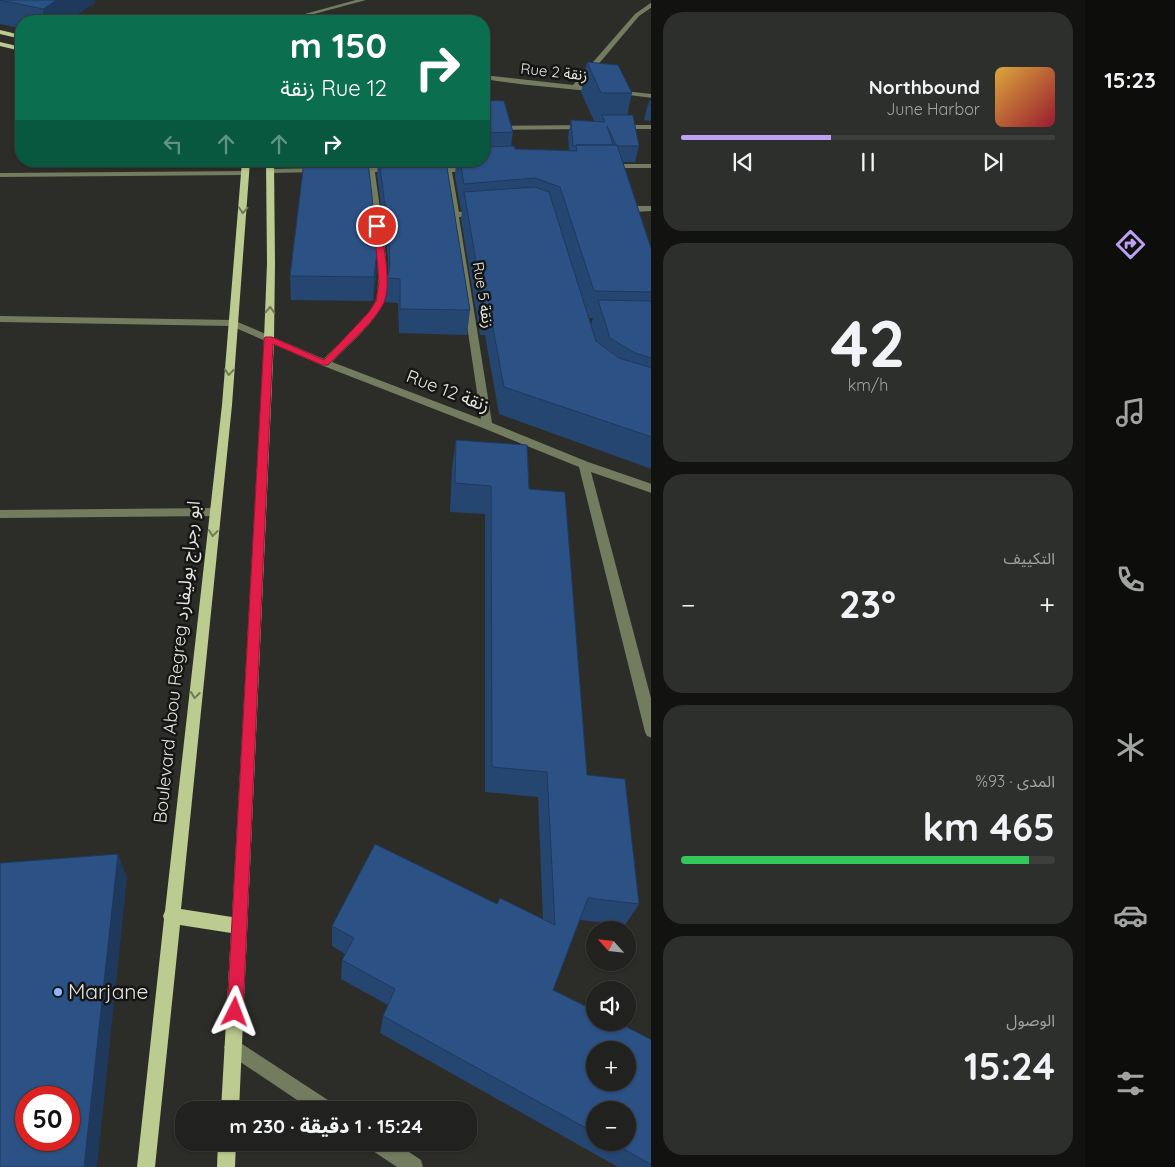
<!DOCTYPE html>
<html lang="ar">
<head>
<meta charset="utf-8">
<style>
  body { margin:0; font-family:Quicksand,"Noto Sans Arabic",sans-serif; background:#2d2f2c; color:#f1f3f6; direction:rtl; height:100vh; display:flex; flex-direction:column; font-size:19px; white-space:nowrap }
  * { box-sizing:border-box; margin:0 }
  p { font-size:16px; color:#a2a4a4 }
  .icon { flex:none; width:28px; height:28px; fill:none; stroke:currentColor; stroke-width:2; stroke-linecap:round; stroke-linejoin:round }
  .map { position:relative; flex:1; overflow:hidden; direction:ltr }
  .drawer { display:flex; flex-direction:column; gap:12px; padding:12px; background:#121311; width:434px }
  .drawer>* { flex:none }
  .guide { position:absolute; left:15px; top:15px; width:475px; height:152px; border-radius:20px; box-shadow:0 1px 4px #0004,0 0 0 1px #3e3f3d; direction:rtl; background:#0b6e4f; color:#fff; overflow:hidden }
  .needle { width:32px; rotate:297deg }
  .tools { position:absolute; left:586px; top:921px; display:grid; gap:10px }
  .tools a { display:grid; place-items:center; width:50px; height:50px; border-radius:50%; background:#21221f; box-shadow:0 1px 4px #0004,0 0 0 1px #3e3f3d; font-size:25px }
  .speed { position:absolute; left:15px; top:1086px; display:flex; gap:10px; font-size:25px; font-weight:700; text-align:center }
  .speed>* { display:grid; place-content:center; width:65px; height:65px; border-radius:50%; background:#21221f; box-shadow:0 1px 4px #0004,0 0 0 1px #3e3f3d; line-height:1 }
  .speed .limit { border:8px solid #d22; background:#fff; color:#111 }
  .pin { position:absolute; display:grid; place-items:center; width:42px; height:42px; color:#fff; margin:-21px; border:2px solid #fff; border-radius:50%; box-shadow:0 1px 5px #0007 }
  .me { position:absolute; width:55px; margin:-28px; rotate:3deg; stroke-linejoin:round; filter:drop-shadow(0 0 4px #0008) }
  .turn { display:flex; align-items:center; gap:18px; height:105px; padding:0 20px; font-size:22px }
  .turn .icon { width:65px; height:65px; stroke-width:2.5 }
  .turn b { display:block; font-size:35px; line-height:42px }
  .lanes { display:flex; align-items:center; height:48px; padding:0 20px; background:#0003; justify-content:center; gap:25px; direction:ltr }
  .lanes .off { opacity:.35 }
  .big { font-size:38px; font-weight:800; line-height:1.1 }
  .drawer .tile { flex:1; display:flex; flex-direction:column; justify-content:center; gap:8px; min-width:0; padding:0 18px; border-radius:20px; background:#2d2f2c }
  .drawer .dial { align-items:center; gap:0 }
  .dial b { font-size:65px; line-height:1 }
  .song { display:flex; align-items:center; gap:15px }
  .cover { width:60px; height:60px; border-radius:8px; background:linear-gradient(135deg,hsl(40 70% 55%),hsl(350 70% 35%)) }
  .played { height:5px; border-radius:2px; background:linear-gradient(90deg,#bca0f2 40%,#3e3f3d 40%) }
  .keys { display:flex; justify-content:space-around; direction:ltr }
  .heat { display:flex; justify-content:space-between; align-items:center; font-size:28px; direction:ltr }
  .charge { height:8px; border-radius:4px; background:linear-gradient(90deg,#34c759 93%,#3e3f3d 0) }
  .trip { position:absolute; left:175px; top:1101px; width:302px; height:50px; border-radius:20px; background:#21221f; box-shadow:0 1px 4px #0004,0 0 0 1px #3e3f3d; font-weight:800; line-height:50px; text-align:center; direction:rtl }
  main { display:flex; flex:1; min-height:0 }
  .dock { display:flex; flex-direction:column; width:90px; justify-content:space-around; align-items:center; background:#0d0e0c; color:#a2a4a4 }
  .dock .icon { width:35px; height:35px }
  .dock .on { color:#bca0f2 }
  .dock b { font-size:22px; color:#f1f3f6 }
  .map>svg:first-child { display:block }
</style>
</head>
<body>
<main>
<nav class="dock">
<b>15:23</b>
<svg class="icon on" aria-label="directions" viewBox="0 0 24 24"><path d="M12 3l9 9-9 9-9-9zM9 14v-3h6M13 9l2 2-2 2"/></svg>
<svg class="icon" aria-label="music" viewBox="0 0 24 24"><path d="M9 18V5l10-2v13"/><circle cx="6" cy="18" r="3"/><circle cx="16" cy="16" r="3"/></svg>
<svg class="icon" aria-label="phone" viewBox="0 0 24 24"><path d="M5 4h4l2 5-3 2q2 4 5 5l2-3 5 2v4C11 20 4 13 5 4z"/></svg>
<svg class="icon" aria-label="climate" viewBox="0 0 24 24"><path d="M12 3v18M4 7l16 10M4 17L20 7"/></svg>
<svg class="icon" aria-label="car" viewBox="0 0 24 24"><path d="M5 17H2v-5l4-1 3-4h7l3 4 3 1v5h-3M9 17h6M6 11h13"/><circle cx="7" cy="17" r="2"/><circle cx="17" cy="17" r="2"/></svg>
<svg class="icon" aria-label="filters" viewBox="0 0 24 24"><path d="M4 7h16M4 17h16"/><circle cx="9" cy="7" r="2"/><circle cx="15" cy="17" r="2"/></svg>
</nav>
<section class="drawer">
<div class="tile">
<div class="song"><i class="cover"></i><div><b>Northbound</b><p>June Harbor</p></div></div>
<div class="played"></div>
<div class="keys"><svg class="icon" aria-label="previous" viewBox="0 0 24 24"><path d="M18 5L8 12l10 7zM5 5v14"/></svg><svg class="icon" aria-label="pause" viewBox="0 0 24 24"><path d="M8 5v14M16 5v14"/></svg><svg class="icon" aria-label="next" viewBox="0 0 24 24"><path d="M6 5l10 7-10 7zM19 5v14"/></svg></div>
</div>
<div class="tile dial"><b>42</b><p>km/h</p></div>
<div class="tile"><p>التكييف</p>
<div class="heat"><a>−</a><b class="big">23°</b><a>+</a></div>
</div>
<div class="tile"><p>المدى · 93%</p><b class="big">465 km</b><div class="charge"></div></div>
<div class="tile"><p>الوصول</p><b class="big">15:24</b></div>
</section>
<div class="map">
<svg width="652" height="1167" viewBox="0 0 652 1167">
  <rect width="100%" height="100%" fill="#2c2d29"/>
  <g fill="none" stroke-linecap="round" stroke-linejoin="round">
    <path fill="#747c5f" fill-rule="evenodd" d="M 356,0 L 366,0 L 288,21 L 279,21 Z
      M 652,2 L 652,7 L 639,16 L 580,86 L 652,94 L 652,98 C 594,90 541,88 484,79 L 484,75 L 573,85 L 635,14 Z
      M 484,92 L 488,94 L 493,116 L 489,118 L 485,116 Z
      M 589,125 L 589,129 L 586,129 L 484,130 L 484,126 Z
      M 616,125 L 652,125 L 652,129 L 616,129 Z
      M 366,161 L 374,161 L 375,168 L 393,168 L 397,170 L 393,172 L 375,172 C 378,199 393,280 384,302 C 376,322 347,346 332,362 L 481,419 L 444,172 L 430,172 L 426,170 L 430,168 L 476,167 L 477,169 L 473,171 L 452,172 L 459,212 L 478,210 L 482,213 L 478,216 L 459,217 L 492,423 L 588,462 L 652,484 L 652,493 L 591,472 L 652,702 L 652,738 L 647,736 L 645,732 L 579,467 L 483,428 L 321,365 L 231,326 L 0,322 L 0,316 L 233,320 L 324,359 C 337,344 368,319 375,302 C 384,281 370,199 367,172 L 353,172 L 349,170 L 353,168 L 367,168 Z
      M 605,164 L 652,164 L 652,168 L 608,168 L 604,166 Z
      M 321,168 L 321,172 L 318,172 L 270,173 L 266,171 L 270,169 Z
      M 248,171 L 248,175 L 245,175 L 0,177 L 0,173 Z
      M 652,206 L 652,211 L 633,212 L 629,209 L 633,206 Z
      M 215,508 L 221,512 L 215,516 L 0,518 L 0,510 Z
      M 233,1038 L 334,1104 L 337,1110 L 312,1110 L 227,1053 L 224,1047 L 227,1041 Z
      M 368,1142 L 394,1142 L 421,1160 L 423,1167 L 397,1167 L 370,1149 Z"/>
    <path fill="#bccb8f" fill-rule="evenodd" d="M 0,30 L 21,35 L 21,39 L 0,34 Z
      M 0,42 L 21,47 L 21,51 L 0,46 Z
      M 242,161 L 250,161 L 232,405 L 181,909 L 232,917 L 264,339 L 267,264 L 266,161 L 274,161 L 275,264 L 274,339 L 239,1110 L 221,1110 L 231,933 L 180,925 L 155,1167 L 137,1167 L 164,919 L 163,916 L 165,911 L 222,405 Z
      M 218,1142 L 236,1142 L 235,1167 L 217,1167 Z"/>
  </g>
  <path fill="#264672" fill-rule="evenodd" d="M 0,0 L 95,0 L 95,3 L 66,21 L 21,21 L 21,28 L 0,24 Z
    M 587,62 L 632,93 L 627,115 L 639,146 L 635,162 L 623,162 L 652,251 L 652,469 L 499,414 L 485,335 L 480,335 L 461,219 L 462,210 L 461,210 L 455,176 L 456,161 L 484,161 L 484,100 L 513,132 L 511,146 L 515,149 L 569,150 L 568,136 L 571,120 L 594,121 L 581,92 ZM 589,318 L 593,318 L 591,325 Z
    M 652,98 L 652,121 L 644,120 L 648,104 Z
    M 378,161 L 446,161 L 470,310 L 467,335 L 399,333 L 398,303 L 385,302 L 387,278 L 388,273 L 388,258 L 377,175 Z
    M 290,276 L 376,276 L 373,301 L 291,300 Z
    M 456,440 L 529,489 L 587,775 L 639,904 L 625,925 L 580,920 L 553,990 L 652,1040 L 652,1167 L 618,1167 L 380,1033 L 383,1016 L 388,1005 L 341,979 L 342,960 L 345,954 L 332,946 L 332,926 L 497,904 L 543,920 L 538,797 L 485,792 L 485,514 L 450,512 L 452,469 ZM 595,1110 L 628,1142 L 595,1142 Z"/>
  <path fill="#1f395d" d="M 57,0 L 95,0 L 95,3 L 66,21 L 45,21 L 43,9 Z
    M 377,252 L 376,276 L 373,301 L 374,277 Z
    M 118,854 L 127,877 L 97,1167 L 84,1167 Z"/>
  <path fill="#2c5185" stroke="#1f395d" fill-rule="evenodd" d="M 0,0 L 57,0 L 43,9 Z
    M 587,62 L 618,65 L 632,93 L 601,93 Z
    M 652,98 L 652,104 L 648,104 Z
    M 484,100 L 504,101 L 513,132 L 484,133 Z
    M 602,115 L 633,115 L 639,146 L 617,146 L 617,145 L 616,145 L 607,126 L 613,145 L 576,145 L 576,146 L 573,146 L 571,120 L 605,122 Z
    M 576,145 L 617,145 L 652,251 L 652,292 L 594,291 L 560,187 L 535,178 L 464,184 L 460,161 L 484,161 L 484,147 L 514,146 L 515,149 L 577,151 Z
    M 304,161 L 368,161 L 372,196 L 377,252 L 374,277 L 290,276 Z
    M 379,161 L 446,161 L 470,310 L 400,309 L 400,279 L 387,278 L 390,267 L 389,234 Z
    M 535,187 L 549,192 L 596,341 L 619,358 L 652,368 L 652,437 L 504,387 L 489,307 L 484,307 L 464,192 Z
    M 598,300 L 652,301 L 652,358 L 635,353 L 610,338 Z
    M 456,440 L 527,445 L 529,489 L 565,492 L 587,775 L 625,779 L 639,904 L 588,898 L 553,990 L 595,1011 L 595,1022 L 617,1022 L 652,1040 L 652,1165 L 611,1142 L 628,1142 L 628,1110 L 595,1110 L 595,1133 L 383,1016 L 395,989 L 342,960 L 354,938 L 332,926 L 375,844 L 497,904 L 500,898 L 555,925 L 547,772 L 492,767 L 491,486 L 455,483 ZM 595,1050 L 628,1050 L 628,1082 L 595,1082 Z
    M 118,854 L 84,1167 L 0,1167 L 0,863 ZM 26,1098 L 69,1098 L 69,1140 L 26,1140 Z"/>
  <defs><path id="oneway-chevron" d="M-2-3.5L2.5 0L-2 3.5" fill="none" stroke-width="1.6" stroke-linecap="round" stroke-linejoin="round" transform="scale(1.25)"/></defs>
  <g stroke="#717957">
    <use href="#oneway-chevron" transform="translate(243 210) rotate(94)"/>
    <use href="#oneway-chevron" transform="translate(270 310) rotate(-88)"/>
    <use href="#oneway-chevron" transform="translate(229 372) rotate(95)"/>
    <use href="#oneway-chevron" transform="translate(213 533) rotate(96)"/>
    <use href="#oneway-chevron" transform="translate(195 695) rotate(96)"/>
  </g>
  <path fill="#e11d48" stroke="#92132f" d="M 374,224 L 381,226 C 383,246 392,284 384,302 C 376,321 343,349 328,365 L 322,365 L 273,344 L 243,1012 L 241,1018 L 235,1020 L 230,1018 L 227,1012 L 264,339 L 265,337 L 272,337 L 324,360 L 369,312 L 376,301 L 379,282 Z"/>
  <circle fill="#8bbafc" stroke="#151513" stroke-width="2" cx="58" cy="992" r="5"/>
  <g text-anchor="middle" stroke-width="5" stroke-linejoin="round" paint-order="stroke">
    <g font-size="15" fill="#e4e5e3" stroke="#151513">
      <text transform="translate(554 72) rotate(6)" y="5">Rue 2 زنقة</text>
      <text transform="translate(483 295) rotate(81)" y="5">Rue 5 زنقة</text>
    </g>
    <g font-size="18" fill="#e4e5e3" stroke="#151513">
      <text transform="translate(448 391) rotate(21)" y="6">Rue 12 زنقة</text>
      <text transform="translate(177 662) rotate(-84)" y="6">Boulevard Abou Regreg ابو رجراج بوليفارد</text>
    </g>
    <g font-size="21" fill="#e4e5e3" stroke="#151513" text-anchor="start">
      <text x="68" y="999">Marjane</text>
    </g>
  </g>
</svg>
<div class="tools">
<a><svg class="needle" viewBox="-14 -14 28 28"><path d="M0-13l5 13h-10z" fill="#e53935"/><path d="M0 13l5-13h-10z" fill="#a2a4a4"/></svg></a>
<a><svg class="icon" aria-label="sound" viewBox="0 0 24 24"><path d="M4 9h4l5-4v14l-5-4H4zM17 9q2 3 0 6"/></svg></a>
<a>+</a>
<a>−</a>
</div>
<div class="speed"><div class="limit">50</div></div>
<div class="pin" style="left:377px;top:226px;background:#d93025"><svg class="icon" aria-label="arrive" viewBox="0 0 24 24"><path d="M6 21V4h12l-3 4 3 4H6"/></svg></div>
<svg class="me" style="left:235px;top:1012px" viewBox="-20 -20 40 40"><path d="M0-17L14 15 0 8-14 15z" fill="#e11d48" stroke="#fff" stroke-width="4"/></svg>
<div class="trip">15:24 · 1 دقيقة · 230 m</div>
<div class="guide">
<div class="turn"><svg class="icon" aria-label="right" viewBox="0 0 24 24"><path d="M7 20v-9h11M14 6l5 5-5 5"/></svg><div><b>150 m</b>Rue 12 زنقة</div></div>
<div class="lanes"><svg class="icon off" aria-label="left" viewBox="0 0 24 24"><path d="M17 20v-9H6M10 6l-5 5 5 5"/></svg><svg class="icon off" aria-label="ahead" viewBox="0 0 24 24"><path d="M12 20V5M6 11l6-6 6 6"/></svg><svg class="icon off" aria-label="ahead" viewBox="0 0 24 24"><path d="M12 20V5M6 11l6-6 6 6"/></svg><svg class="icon" aria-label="right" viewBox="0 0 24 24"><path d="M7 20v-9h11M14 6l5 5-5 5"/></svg></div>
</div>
</div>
</main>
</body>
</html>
